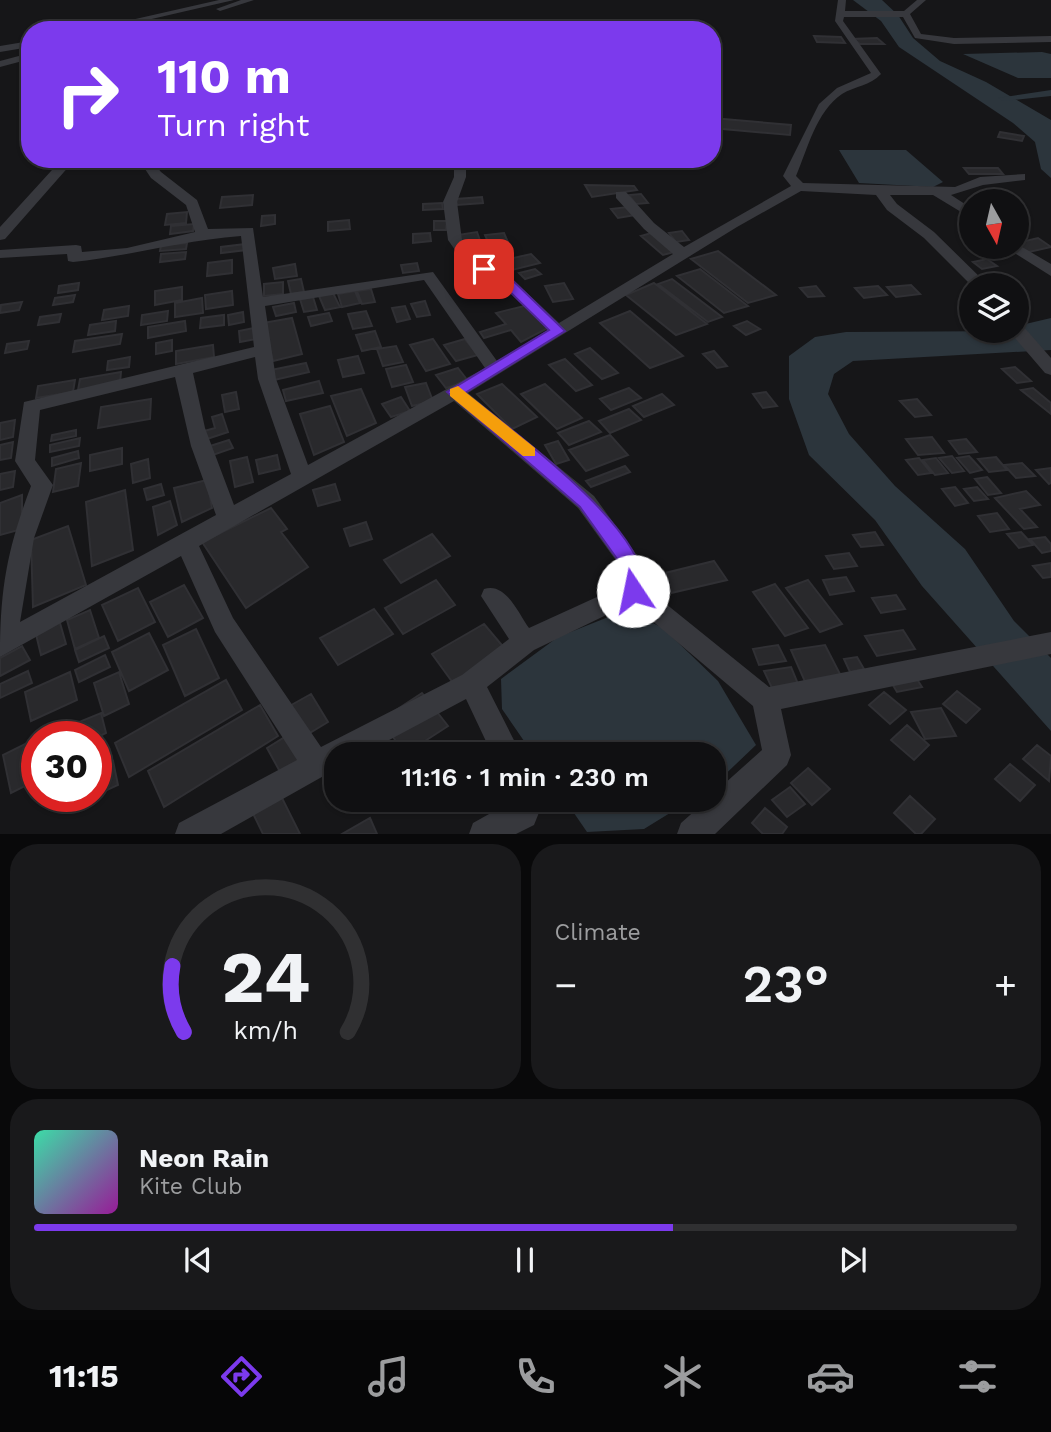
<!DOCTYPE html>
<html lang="en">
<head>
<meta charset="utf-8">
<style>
  body { margin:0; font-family:"Work Sans",sans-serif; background:#19191b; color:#f1f3f6; height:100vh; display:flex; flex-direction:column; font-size:26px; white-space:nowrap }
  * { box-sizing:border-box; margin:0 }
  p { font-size:23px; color:#9c9d9f }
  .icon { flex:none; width:38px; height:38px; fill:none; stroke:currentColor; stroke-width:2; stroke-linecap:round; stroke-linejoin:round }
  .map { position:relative; height:834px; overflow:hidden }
  .drawer { display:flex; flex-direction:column; gap:10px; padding:10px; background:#09090a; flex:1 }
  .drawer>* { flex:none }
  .hud { position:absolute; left:21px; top:21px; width:700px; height:147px; border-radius:28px; box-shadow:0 2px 5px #0004,0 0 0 2px #303032; background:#7c3aed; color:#fff; overflow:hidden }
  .needle { width:46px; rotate:172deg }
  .fabs { position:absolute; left:959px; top:189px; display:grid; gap:14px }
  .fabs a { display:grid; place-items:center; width:70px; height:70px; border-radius:50%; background:#101012; box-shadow:0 2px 5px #0004,0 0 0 2px #303032; font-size:35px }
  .speed { position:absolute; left:21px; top:721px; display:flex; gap:14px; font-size:35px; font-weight:700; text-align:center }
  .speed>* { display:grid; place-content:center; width:91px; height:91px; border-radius:50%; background:#101012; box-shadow:0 2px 5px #0004,0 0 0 2px #303032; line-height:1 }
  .speed .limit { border:10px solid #d22; background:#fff; color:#111 }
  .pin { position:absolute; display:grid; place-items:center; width:60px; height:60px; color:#fff; margin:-30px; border-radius:14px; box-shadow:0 4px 10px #0006 }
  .me { position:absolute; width:77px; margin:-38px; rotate:349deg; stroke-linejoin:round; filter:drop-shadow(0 0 5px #0008) }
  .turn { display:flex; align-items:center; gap:24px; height:147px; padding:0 21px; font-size:32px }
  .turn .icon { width:91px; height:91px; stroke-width:2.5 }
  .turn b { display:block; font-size:49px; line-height:60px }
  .big { font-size:52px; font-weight:600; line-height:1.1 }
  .drawer .card { flex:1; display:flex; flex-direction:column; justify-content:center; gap:10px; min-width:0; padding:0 24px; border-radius:28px; background:#19191b }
  .drawer .dial { align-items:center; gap:0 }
  .dial svg { height:182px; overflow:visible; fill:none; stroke:#303032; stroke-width:7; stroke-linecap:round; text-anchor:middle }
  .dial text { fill:#f1f3f6; stroke:none }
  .song { display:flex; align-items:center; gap:21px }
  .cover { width:84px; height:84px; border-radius:10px; background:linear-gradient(135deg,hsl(160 70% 55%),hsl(300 70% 35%)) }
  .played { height:7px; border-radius:4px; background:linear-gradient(90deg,#7c3aed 65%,#303032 65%) }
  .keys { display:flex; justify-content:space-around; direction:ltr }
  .heat { display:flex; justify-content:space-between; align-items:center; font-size:38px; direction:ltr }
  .drawer .tiles { flex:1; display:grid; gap:10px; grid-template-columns:1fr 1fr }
  .card:last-child { grid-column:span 2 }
  .trip { position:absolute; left:324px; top:742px; width:402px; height:70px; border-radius:28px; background:#101012; box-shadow:0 2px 5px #0004,0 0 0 2px #303032; font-weight:600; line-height:70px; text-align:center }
  .tab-bar { display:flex; height:112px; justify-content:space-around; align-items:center; background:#060607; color:#9c9d9f }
  .tab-bar .icon { width:49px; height:49px }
  .tab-bar .active { color:#7c3aed }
  .tab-bar b { font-size:32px; color:#f1f3f6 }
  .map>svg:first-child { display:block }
</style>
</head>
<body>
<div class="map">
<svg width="1051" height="834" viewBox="0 0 1051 834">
  <rect width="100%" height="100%" fill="#161618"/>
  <path fill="#2c353c" d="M 853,0 L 882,0 L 898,15 L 913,38 L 940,61 L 986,82 L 1051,120 L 1051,178 L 1041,169 L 1035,142 L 1013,123 L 899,47 L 881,21 Z
    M 1042,52 L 1051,54 L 1051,78 L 1018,78 L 963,54 Z
    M 839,150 L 906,150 L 943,182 L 933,187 L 859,183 Z
    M 1051,318 L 1051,350 L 853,361 L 834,374 L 828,394 L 849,434 L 895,486 L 965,549 L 1014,621 L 1051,658 L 1051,731 L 922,586 L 875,520 L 809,455 L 789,399 L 789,356 L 815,337 L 846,332 L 1017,331 L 1017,326 Z
    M 626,610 L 663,628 L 718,681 L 756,745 L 714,785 L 714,754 L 533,754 L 502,709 L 501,679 L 558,637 Z
    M 565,800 L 691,800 L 644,829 L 587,832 Z"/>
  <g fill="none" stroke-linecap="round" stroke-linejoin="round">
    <path fill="#2c353c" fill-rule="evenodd" d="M 1051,90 L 1051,96 L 1003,101 L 998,98 Z"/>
  </g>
  <path fill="#29292c" stroke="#303034" stroke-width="2" d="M 814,36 L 841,37 L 845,43 L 817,42 Z
    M 877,38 L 884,44 L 860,44 L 853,39 Z
    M 712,118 L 791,125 L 790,135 L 712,128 Z
    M 1000,132 L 1024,136 L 1022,141 L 998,137 Z
    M 964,168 L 998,168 L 1003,174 L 969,174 Z
    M 585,185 L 634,186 L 637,190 L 592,197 Z
    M 641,194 L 648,203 L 636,204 L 629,195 Z
    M 253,195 L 252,205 L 220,208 L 222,197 Z
    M 482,197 L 483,203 L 457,205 L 456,199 Z
    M 442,203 L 443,209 L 423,210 L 423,204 Z
    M 628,207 L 635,215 L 618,218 L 611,209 Z
    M 187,212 L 186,223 L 165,225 L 167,214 Z
    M 275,215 L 275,224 L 261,226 L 262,216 Z
    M 349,220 L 350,229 L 328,231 L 328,222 Z
    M 434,221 L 447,221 L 446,230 L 434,230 Z
    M 194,224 L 193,231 L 170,234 L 171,226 Z
    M 682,231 L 689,240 L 676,242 L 669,233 Z
    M 477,232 L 482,246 L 463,248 L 458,235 Z
    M 430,233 L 431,241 L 413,243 L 413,234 Z
    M 504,233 L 510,247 L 491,249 L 485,235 Z
    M 651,233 L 674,252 L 663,255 L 641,236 Z
    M 1038,238 L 1051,247 L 1020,254 L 1008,247 L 1017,247 L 1017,243 Z
    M 187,243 L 186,249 L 160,251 L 161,245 Z
    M 246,244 L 246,250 L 221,253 L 221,247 Z
    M 718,251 L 776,295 L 748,303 L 691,259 Z
    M 186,252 L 185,259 L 160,262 L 161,254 Z
    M 531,254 L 540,263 L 508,271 L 500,261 Z
    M 987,259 L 997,266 L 982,269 L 973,262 Z
    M 232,260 L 232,273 L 207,276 L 208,263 Z
    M 417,263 L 419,271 L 403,273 L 401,265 Z
    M 295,264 L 297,276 L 275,279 L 273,268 Z
    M 535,269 L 541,274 L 525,279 L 519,273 Z
    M 700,269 L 748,306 L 724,313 L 677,276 Z
    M 301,279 L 304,292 L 291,294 L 288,281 Z
    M 672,279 L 722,317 L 708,322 L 658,284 Z
    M 499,280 L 504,287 L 481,293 L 476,285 Z
    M 283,282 L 283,294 L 264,296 L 264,284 Z
    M 79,283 L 78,290 L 58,293 L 59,286 Z
    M 564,283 L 573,299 L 553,302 L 545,286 Z
    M 654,283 L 707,324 L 676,335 L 626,295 Z
    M 911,285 L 920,294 L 896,297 L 887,287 Z
    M 816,286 L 824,296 L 808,297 L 800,288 Z
    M 878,286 L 887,295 L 864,298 L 855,288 Z
    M 182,287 L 182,300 L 155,305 L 155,291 Z
    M 371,289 L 375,302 L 362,304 L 357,291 Z
    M 232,291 L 233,305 L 206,309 L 205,295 Z
    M 355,291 L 360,303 L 342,307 L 338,294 Z
    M 333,293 L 340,307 L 325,310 L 319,296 Z
    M 75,295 L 73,302 L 53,305 L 55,298 Z
    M 313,297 L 317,310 L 304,312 L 300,299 Z
    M 202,298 L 203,313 L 175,317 L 175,303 Z
    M 425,301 L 430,315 L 417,317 L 411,304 Z
    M 22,302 L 19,310 L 0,313 L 1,305 Z
    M 294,303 L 296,312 L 276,316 L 273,307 Z
    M 528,305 L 548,328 L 521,342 L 511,330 L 484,338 L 480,332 L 506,324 L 496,313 Z
    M 129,306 L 128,316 L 102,320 L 104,310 Z
    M 405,306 L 410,319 L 397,322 L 392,308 Z
    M 168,311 L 167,321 L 141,325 L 142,315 Z
    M 366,311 L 372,326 L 353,329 L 348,314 Z
    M 630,311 L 683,356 L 650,368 L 600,323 Z
    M 243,312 L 244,322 L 229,325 L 228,315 Z
    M 329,313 L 332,321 L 311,326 L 308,317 Z
    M 61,314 L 59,322 L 38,325 L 40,317 Z
    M 224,315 L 224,325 L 200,328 L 201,318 Z
    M 292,318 L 302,354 L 273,361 L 263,323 Z
    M 116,321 L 115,331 L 88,335 L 90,325 Z
    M 185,321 L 186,331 L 148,338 L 148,327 Z
    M 747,321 L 760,329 L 746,335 L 734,326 Z
    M 254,328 L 256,339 L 240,342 L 239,331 Z
    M 375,331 L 381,347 L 362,351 L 356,335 Z
    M 122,334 L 120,344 L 73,352 L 75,341 Z
    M 433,339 L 450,364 L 426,371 L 410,345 Z
    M 465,339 L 478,355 L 456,361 L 444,345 Z
    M 172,340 L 172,351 L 156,354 L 156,343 Z
    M 29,341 L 27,349 L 5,353 L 7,344 Z
    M 213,345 L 214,357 L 176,364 L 176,351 Z
    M 396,346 L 403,362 L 383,366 L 377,349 Z
    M 590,348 L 618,373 L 602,379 L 575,354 Z
    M 714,351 L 727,366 L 717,368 L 703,354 Z
    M 358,356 L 364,373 L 343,377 L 338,360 Z
    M 130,357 L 129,367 L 107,370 L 108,361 Z
    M 565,359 L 592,385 L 576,391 L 549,365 Z
    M 306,363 L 309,372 L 274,380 L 271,370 Z
    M 406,365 L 413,382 L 392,387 L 386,369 Z
    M 1015,367 L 1031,381 L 1017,383 L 1002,369 Z
    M 458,368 L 468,381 L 446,388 L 436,375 Z
    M 121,372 L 120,383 L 78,390 L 80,379 Z
    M 75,380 L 73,392 L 36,398 L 38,386 Z
    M 319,381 L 323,393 L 286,401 L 283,390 Z
    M 426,383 L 433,401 L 412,406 L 405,387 Z
    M 502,384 L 537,417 L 512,429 L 477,394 Z
    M 545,384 L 582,418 L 557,429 L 521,394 Z
    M 629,388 L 641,398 L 611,410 L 600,399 Z
    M 1033,388 L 1051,403 L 1051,414 L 1021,390 Z
    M 361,389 L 376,423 L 347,436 L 331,396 Z
    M 236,392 L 239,409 L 225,412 L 222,395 Z
    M 766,392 L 777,406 L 763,408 L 753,394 Z
    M 662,394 L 674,405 L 644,417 L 633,406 Z
    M 401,397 L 410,411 L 391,417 L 382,404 Z
    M 151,399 L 150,419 L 98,428 L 101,407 Z
    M 917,399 L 931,415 L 915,417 L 900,401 Z
    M 330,406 L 344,442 L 314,455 L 300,414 Z
    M 629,409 L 641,420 L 610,433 L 599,421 Z
    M 222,414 L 228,432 L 204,440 L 201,432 L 215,428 L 212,417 Z
    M 15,420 L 13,437 L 0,440 L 0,423 Z
    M 589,421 L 601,432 L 569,445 L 558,433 Z
    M 76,430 L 76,436 L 51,441 L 52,435 Z
    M 610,435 L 628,455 L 586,471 L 569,450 Z
    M 932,437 L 944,453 L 918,455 L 906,439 Z
    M 80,438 L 79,446 L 50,452 L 50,445 Z
    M 966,439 L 977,452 L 959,454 L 949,441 Z
    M 229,440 L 233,448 L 210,456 L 207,447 Z
    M 558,441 L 569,460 L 556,464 L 545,445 Z
    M 13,442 L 11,458 L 0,460 L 0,445 Z
    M 122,448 L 122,464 L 90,471 L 90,455 Z
    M 78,451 L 79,458 L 52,466 L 52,458 Z
    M 277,455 L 280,469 L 259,474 L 256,460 Z
    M 952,456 L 964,471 L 952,473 L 939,458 Z
    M 969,456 L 982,470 L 970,473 L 957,458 Z
    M 247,457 L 253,482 L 235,487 L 230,461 Z
    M 996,457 L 1007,470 L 989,472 L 978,459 Z
    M 919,458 L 931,473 L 918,475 L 906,460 Z
    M 936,458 L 948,473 L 935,475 L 923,460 Z
    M 148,459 L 150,478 L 133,483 L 131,464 Z
    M 81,463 L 78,486 L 53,492 L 56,469 Z
    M 1022,463 L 1035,476 L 1016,478 L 1004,465 Z
    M 625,466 L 630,472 L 591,487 L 586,481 Z
    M 1051,468 L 1051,483 L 1049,484 L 1036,470 Z
    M 15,471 L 13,487 L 0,490 L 0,474 Z
    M 987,477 L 1001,493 L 988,495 L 975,479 Z
    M 207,480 L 212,508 L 182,522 L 174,488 Z
    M 161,484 L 164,495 L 147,500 L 144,489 Z
    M 335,484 L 340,500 L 318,506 L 313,490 Z
    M 955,487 L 968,503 L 955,506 L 942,489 Z
    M 977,487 L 988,499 L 974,501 L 964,489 Z
    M 125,490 L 133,550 L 92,566 L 86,502 Z
    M 1026,491 L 1040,505 L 1020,509 L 1037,527 L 1024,529 L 995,498 Z
    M 22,495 L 22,529 L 0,535 L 0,503 Z
    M 170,501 L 177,525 L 158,535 L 153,507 Z
    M 271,508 L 287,529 L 281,532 L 308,567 L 246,608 L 202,542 Z
    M 997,513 L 1009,529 L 990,532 L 978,516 Z
    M 366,522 L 372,539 L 350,546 L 344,529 Z
    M 68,526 L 86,585 L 33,607 L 31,540 Z
    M 875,532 L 883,545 L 861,547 L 853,535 Z
    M 1021,532 L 1033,545 L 1019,548 L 1007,534 Z
    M 432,534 L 450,556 L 401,583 L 384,560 Z
    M 1045,537 L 1051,544 L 1051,551 L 1042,553 L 1030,539 Z
    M 849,553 L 857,566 L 834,569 L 826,556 Z
    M 714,561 L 727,580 L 671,593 L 661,574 Z
    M 1051,563 L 1051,577 L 1043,578 L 1033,566 Z
    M 846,577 L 854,591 L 830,595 L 823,580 Z
    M 436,580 L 455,605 L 403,634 L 385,608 Z
    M 808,580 L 842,624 L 820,632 L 786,588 Z
    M 775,584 L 808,628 L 785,636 L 753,592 Z
    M 184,585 L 203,618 L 168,637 L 150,602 Z
    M 138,588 L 155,622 L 118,641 L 102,605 Z
    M 896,595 L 905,609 L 881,613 L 872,598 Z
    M 374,609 L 393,634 L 338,665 L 320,638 Z
    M 90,610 L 99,638 L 75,649 L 67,620 Z
    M 58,616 L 66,644 L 41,655 L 34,626 Z
    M 484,624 L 506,650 L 453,683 L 432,654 Z
    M 196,629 L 219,678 L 185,696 L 163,645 Z
    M 903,630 L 915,649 L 877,656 L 865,636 Z
    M 149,633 L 168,670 L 129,691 L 112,652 Z
    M 104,636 L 109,648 L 79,662 L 75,650 Z
    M 778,645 L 786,661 L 759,665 L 753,649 Z
    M 825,645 L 842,678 L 806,684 L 791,650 Z
    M 22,646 L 30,660 L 0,676 L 0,658 Z
    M 105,655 L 110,667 L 79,682 L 75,670 Z
    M 857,657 L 864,669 L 850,672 L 844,659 Z
    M 791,667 L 798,684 L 772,688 L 764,671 Z
    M 28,671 L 32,683 L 0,698 L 0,684 Z
    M 70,672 L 77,700 L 31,721 L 25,692 Z
    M 119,672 L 129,704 L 104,716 L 94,683 Z
    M 915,676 L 922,687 L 897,692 L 891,682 Z
    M 226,680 L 242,710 L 129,777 L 115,743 Z
    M 957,691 L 980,709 L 966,723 L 943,704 Z
    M 884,692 L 906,710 L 890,724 L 869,705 Z
    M 422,693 L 448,726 L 405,754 L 381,720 Z
    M 311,694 L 328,722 L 303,737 L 286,708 Z
    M 260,705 L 278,736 L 164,807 L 148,771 Z
    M 941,708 L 956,736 L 925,739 L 911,712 Z
    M 101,713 L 106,733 L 96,738 L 82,737 L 79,722 Z
    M 907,725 L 929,745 L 914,760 L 891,740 Z
    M 371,728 L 388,754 L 336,754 L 336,774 L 326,758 Z
    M 293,732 L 311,762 L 284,779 L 267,748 Z
    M 37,738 L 37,780 L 11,793 L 3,755 Z
    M 1037,745 L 1051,756 L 1049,781 L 1023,759 Z
    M 113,761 L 118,785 L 96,795 L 96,769 Z
    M 1010,764 L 1035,785 L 1020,801 L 995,779 Z
    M 808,768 L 830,789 L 812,805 L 791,783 Z
    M 272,778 L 300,834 L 263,834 L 244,795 Z
    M 790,787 L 805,804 L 787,817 L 772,800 Z
    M 910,796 L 935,819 L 921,834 L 916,834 L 894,813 Z
    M 765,808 L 787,827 L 782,834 L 763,834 L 752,823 Z
    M 370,818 L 377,834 L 342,834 Z"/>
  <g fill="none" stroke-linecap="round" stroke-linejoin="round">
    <path fill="#37383d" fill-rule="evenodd" d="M 219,0 L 234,0 L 104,30 L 87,30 Z
      M 241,0 L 254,0 L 220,11 L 216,9 Z
      M 838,0 L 846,0 L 845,11 L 904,11 L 917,0 L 926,0 L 910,14 L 921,34 L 954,38 L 1051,36 L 1051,42 L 954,44 L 915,38 L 903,17 L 844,17 L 843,21 L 881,74 C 870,86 855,86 842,94 C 816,112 808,148 796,176 L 803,183 L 955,187 L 980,177 L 1025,174 L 1025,180 L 983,185 L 951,195 L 971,208 L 971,218 L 933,195 L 890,195 L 897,204 L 934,232 L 988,285 L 971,285 L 924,238 L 887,210 L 876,195 L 801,191 L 737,227 L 468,393 L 594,496 L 639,558 L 645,587 L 769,687 L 1051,632 L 1051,654 L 781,709 L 791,755 L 787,765 L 715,834 L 677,834 L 681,823 L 707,800 L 714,800 L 714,793 L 762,750 L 753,706 L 631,603 L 534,650 L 487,687 L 521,754 L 492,754 L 466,699 L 363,754 L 336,754 L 336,769 L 221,834 L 175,834 L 179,823 L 297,760 L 215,632 L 181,556 L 0,657 C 0,588 7,550 31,486 L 15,461 L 24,402 L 254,347 L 241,236 C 184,240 130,256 73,262 L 68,261 L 67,254 L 0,258 L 0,250 L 76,245 L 81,246 L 82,252 L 127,248 L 195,232 L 186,205 L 151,178 L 145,169 L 71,164 L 5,239 L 0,240 L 0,227 L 62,159 L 153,162 L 161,172 L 197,200 L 208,229 L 253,228 L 263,297 L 433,272 L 497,361 L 548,330 L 498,281 L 465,264 L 448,240 L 443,202 L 454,177 L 454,159 L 466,159 L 466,177 L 457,202 L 462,240 L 475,258 L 508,275 L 559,323 L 673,254 L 644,229 L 616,198 L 616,192 L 626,192 L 654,223 L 684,247 L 791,186 L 783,176 L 819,104 L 837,88 L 871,73 L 835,21 ZM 424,280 L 485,368 L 308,465 L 276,379 L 265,306 ZM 255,357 L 258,379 L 291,474 L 234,505 L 205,428 L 193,373 ZM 175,377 L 191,446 L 216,515 L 20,622 L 34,538 L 53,485 L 35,460 L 40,410 ZM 454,401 L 578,508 L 620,566 L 621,586 L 529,628 C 518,613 506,582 484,589 L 481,596 L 509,639 L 462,675 L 321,747 L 233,618 L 199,546 Z
      M 30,41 L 30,47 L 0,52 L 0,46 Z
      M 30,53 L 30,59 L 0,67 L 0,61 Z
      M 1017,244 L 1051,264 L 1051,276 L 1005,247 L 1017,247 Z
      M 1017,325 L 1023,326 L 1051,358 L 1051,375 L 1045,373 L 1009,331 L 1017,331 Z
      M 514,800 L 544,800 L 534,825 L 516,834 L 469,834 L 473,823 Z"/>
  </g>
  <path fill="#7c3aed" stroke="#51269a" stroke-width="2" d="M 484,266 L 507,275 L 565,331 L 465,393 C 503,424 668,542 640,597 L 626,597 L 622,566 L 580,507 L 447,392 L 549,330 L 498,280 L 479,272 L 479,267 Z"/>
  <path fill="#f59e0b" d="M 458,386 L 535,448 L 535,456 L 523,456 L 450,396 L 450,389 Z"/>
</svg>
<div class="fabs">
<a><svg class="needle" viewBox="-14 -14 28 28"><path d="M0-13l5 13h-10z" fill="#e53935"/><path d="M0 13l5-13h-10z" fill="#9c9d9f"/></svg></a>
<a><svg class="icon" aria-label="layers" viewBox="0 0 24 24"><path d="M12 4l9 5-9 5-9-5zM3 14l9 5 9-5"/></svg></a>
</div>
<div class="speed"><div class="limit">30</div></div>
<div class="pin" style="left:484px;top:269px;background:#d93025"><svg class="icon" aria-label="arrive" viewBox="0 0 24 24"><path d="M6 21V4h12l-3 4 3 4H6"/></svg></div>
<svg class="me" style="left:633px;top:591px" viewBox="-20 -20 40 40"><circle r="19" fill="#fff"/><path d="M0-13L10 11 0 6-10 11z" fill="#7c3aed"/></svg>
<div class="trip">11:16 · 1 min · 230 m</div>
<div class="hud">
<div class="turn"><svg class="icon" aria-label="right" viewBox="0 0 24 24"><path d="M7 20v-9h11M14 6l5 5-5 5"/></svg><div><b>110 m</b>Turn right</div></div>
</div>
</div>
<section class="drawer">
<div class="tiles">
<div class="card dial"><svg viewBox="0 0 100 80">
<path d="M14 69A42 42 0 1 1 86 69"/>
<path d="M14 69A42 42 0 0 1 9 40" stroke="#7c3aed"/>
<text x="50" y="56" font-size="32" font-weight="700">24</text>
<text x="50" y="72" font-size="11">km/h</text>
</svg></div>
<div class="card"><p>Climate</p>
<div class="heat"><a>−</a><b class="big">23°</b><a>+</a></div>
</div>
<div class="card">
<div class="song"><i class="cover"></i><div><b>Neon Rain</b><p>Kite Club</p></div></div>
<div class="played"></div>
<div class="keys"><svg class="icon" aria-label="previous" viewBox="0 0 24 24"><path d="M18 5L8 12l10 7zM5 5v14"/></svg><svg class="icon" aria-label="pause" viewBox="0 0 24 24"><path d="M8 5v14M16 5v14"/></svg><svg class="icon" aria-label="next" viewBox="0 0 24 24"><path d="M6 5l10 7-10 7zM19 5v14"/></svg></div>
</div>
</div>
</section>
<nav class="tab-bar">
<b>11:15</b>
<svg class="icon active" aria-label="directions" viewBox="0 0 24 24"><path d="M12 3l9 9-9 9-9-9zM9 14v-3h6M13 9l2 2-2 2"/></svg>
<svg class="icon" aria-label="music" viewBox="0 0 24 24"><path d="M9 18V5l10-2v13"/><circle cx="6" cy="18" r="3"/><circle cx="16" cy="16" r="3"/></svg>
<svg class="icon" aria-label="phone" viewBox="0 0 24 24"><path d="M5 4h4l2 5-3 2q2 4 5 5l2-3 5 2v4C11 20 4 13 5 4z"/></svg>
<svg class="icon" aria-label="climate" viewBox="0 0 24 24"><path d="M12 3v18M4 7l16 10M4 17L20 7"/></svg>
<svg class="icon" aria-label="car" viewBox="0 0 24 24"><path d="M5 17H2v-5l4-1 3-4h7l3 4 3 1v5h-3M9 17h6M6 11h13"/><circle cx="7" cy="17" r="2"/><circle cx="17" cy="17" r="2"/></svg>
<svg class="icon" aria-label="filters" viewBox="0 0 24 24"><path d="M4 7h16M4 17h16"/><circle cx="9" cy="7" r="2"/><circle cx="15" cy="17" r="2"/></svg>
</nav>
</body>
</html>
